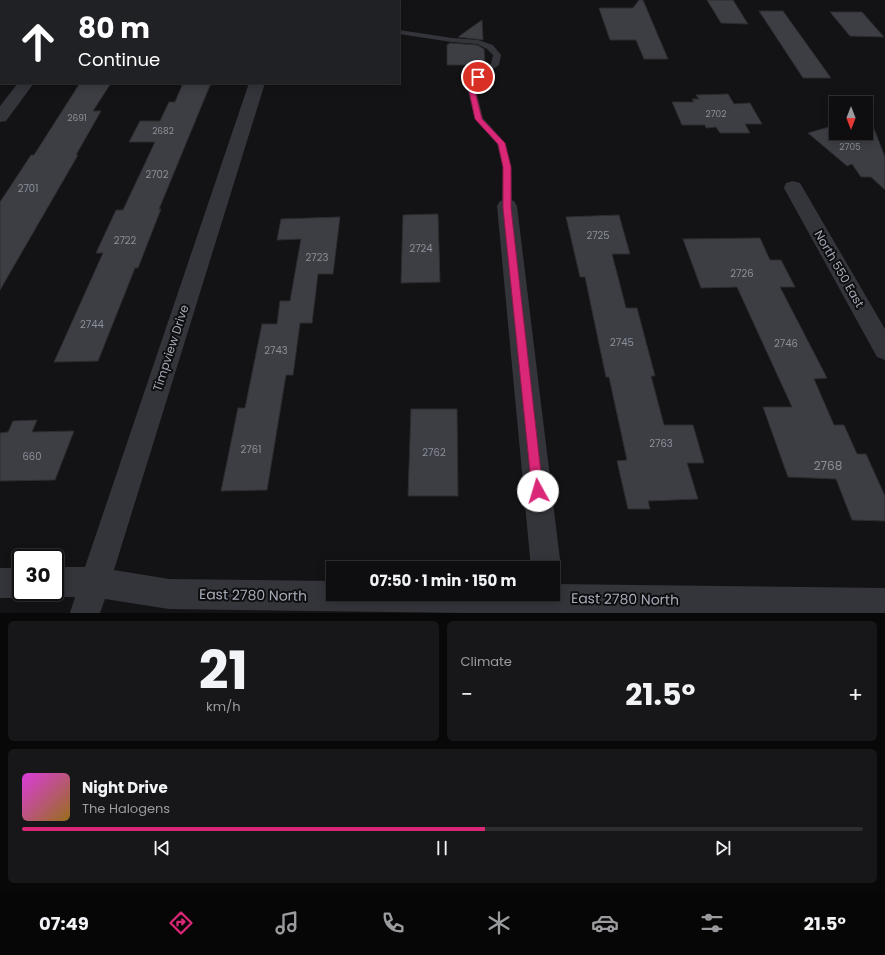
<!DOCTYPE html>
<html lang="en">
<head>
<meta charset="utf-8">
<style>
  body { margin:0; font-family:Poppins,sans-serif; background:#171719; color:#f1f3f6; height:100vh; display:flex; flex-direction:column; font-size:15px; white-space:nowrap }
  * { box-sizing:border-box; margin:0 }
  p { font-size:13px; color:#9b9c9f }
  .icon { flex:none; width:22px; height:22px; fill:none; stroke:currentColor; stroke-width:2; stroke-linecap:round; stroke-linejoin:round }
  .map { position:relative; height:613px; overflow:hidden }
  .sheet { display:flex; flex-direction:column; gap:8px; padding:8px; background:#080809; flex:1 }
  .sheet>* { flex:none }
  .hud { position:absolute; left:0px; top:0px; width:400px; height:84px; box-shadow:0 2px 10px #0003,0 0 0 1px #2e2e30; background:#202124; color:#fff; overflow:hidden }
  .needle { width:26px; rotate:180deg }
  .tools { position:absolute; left:829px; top:96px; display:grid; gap:8px }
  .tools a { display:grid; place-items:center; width:44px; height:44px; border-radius:0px; background:#0e0e10; box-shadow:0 2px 10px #0003,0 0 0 1px #2e2e30; font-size:20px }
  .speed { position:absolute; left:12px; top:549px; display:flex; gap:8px; font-size:20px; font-weight:700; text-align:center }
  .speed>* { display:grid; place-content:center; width:52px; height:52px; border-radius:50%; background:#0e0e10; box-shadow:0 2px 10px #0003,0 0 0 1px #2e2e30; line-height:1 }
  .speed .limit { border:2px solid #111; border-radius:6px; background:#fff; color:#111 }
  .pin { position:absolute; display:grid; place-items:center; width:34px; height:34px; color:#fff; margin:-17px; border:2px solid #fff; border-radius:50%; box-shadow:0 1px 4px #0007 }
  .me { position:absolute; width:44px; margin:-22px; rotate:354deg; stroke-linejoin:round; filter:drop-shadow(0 0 3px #0008) }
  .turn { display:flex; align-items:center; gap:14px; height:84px; padding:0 12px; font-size:18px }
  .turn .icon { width:52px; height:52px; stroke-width:2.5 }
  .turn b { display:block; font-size:28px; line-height:34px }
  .big { font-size:30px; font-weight:700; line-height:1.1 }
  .sheet .widget { flex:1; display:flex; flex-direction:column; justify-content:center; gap:6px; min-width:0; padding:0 14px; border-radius:6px; background:#171719 }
  .sheet .dial { align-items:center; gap:0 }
  .dial b { font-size:52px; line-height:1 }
  .song { display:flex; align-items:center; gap:12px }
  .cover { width:48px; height:48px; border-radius:6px; background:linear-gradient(135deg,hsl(300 70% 55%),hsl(40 70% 35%)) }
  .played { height:4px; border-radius:2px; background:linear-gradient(90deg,#db2777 55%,#2e2e30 55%) }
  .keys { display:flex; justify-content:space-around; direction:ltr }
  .heat { display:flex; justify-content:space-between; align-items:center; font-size:22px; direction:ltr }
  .sheet .tiles { flex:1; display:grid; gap:8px; grid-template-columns:1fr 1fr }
  .widget:last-child { grid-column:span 2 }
  .trip { position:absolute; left:326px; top:561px; width:234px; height:40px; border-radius:0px; background:#0e0e10; box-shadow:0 2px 10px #0003,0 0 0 1px #2e2e30; font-weight:700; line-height:40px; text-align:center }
  .tab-bar { display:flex; height:64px; justify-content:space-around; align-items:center; background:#060606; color:#9b9c9f }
  .tab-bar .icon { width:28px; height:28px }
  .tab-bar .on { color:#db2777 }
  .tab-bar b { font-size:18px; color:#f1f3f6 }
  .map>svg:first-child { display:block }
</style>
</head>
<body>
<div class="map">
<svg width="885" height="613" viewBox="0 0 885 613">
  <rect width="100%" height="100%" fill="#131315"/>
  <path fill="#3d3e43" stroke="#2d2d31" d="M 639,0 L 643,0 L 668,59 L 644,59 L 636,40 L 610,40 L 599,8 L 633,8 Z
    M 707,0 L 733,0 L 748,24 L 721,23 Z
    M 759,11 L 783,11 L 831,78 L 803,78 Z
    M 830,12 L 862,12 L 884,37 L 850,36 Z
    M 482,20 L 483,40 L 458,37 Z
    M 450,43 L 477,45 L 484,49 L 485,65 L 447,65 L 447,45 Z
    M 80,83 L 111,83 L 93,111 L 101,111 L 76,155 L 78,155 L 0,290 L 0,202 L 31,155 L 34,155 Z
    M 183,83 L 211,83 L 159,209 L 161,209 L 138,268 L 135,268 L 98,361 L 54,362 L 103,253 L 96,253 L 116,210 L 123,210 L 155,142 L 129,142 L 140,121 L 160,121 L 169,102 L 175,102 Z
    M 728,94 L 734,104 L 750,103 L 762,124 L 745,124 L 750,133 L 720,133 L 716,127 L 706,128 L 705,125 L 682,125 L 672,102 L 694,102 L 692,99 L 699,99 L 696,95 Z
    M 869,116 L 885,157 L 885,190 L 871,177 L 861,177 L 852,164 L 847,166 L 808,133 L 836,125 L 836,133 L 866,133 L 866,117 Z
    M 438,214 L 440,282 L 401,283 L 403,215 Z
    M 619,215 L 630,254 L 612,254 L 626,308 L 637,308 L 655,376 L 651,376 L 664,425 L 693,425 L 704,463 L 687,463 L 698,499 L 648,501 L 650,509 L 628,509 L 617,461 L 627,460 L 609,377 L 606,377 L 585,277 L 580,277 L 566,217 Z
    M 340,217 L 333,274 L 318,274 L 312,323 L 300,323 L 293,375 L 286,375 L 267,490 L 221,491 L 238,408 L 245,408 L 262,324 L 277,324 L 280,301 L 290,301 L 301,239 L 277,240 L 281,219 Z
    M 760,238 L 770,260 L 781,260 L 795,287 L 780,287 L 827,378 L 814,379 L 834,425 L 844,425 L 857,454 L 866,454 L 885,496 L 885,521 L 852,520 L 836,479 L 788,477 L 763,407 L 792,407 L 737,287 L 701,288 L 683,239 Z
    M 411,409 L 457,409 L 458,496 L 408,496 Z
    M 37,420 L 32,432 L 74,431 L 55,480 L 0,481 L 0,433 L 8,432 L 13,421 Z"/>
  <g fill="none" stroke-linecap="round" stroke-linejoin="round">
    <path fill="#34353a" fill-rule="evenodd" d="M 399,30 L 452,38 L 478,40 L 493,45 L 501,55 L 499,65 L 480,78 L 476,91 L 483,118 L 505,143 L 511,167 L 512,206 L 510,208 L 504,208 L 502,206 L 503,167 L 497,144 L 475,119 L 468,91 L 474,75 L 491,64 L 493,55 L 487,49 L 477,44 L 452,42 L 399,34 Z"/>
    <path fill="#34353a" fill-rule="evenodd" d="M 82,0 L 96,0 L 96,1 L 82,1 Z
      M 0,71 L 1,71 L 1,81 L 0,81 Z
      M 18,83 L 34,83 L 6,121 L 0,122 L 0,106 Z
      M 793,181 L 800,183 L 885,329 L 885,360 L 877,357 L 784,188 L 786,183 Z
      M 507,199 L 514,201 L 517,206 L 561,568 L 556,578 L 553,580 L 553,568 L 531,568 L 497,206 L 500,201 Z"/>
    <path fill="#34353a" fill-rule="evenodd" d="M 277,0 L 291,0 L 291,1 L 277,1 Z
      M 249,83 L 265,83 L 114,570 L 169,579 L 333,581 L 333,594 L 553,594 L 553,584 L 885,588 L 885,613 L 467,613 L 169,609 L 105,599 L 100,613 L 70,613 L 75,597 L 55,597 L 44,593 L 55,592 L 55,567 L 85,567 Z
      M 0,568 L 21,568 L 21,592 L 32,592 L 32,594 L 21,598 L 0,598 Z"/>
  </g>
  <path fill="#db2777" stroke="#8e194d" d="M 478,75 L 481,77 L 475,91 L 482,119 L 505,143 L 511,167 L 511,208 L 543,491 L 542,495 L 538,497 L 534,495 L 532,491 L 503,208 L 503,167 L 498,144 L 475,119 L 469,91 L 474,77 Z"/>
  <g text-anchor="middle" stroke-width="4" stroke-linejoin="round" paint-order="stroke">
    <g font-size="9" fill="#8a8f9a">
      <text x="716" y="117">2702</text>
      <text x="77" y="121">2691</text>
      <text x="163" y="134">2682</text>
      <text x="850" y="150">2705</text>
    </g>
    <g font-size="10" fill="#8a8f9a">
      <text x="157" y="178">2702</text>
      <text x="28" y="192">2701</text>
      <text x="598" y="239">2725</text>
      <text x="125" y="244">2722</text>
      <text x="421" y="252">2724</text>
      <text x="317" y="261">2723</text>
      <text x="742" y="277">2726</text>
      <text x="92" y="328">2744</text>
      <text x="622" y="346">2745</text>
      <text x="786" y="347">2746</text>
      <text x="276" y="354">2743</text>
      <text x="661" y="447">2763</text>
      <text x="251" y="453">2761</text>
      <text x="434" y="456">2762</text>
      <text x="32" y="460">660</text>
    </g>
    <g font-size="12" fill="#a4aab7" stroke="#0e0e10">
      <text transform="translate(839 269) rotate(60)" y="4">North 550 East</text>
      <text transform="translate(171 348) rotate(-72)" y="4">Timpview Drive</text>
    </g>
    <g font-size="12" fill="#8a8f9a">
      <text x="828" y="470">2768</text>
    </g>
    <g font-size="14" fill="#a4aab7" stroke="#0e0e10">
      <text transform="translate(253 595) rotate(1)" y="5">East 2780 North</text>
      <text transform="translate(625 599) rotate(1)" y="5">East 2780 North</text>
    </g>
  </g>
</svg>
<div class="tools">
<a><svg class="needle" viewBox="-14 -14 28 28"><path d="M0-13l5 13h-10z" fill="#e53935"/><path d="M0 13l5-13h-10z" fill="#9b9c9f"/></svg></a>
</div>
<div class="speed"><div class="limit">30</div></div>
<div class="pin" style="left:478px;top:77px;background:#d93025"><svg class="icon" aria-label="arrive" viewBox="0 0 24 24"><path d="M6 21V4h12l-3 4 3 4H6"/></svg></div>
<svg class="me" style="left:538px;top:491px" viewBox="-20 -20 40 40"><circle r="19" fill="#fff"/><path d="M0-13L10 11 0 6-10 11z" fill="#db2777"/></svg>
<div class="trip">07:50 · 1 min · 150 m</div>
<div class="hud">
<div class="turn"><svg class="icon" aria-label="ahead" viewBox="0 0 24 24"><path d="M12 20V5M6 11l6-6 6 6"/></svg><div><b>80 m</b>Continue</div></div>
</div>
</div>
<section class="sheet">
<div class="tiles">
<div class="widget dial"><b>21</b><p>km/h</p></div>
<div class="widget"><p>Climate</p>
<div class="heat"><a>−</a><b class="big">21.5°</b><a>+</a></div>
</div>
<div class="widget">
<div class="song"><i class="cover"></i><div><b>Night Drive</b><p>The Halogens</p></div></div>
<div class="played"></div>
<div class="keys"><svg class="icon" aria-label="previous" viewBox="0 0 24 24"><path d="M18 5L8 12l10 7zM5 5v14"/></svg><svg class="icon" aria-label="pause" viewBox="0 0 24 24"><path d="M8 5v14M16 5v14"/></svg><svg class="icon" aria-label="next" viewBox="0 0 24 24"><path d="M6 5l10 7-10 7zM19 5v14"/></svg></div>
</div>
</div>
</section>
<nav class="tab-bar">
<b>07:49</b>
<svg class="icon on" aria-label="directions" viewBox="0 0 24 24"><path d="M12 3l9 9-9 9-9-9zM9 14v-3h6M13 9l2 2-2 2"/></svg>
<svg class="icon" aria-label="music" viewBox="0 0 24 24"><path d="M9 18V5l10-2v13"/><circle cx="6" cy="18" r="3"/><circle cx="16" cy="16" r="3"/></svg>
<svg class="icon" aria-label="phone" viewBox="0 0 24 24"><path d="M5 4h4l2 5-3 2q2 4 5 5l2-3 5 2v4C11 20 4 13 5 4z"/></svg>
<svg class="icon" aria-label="climate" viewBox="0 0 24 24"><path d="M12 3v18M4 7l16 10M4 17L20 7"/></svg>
<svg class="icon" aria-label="car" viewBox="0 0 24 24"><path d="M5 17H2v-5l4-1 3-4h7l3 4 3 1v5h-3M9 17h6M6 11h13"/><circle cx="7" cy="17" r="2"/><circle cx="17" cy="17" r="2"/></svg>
<svg class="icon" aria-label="filters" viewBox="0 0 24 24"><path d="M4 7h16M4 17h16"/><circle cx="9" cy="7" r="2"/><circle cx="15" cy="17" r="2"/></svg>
<b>21.5°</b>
</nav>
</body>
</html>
